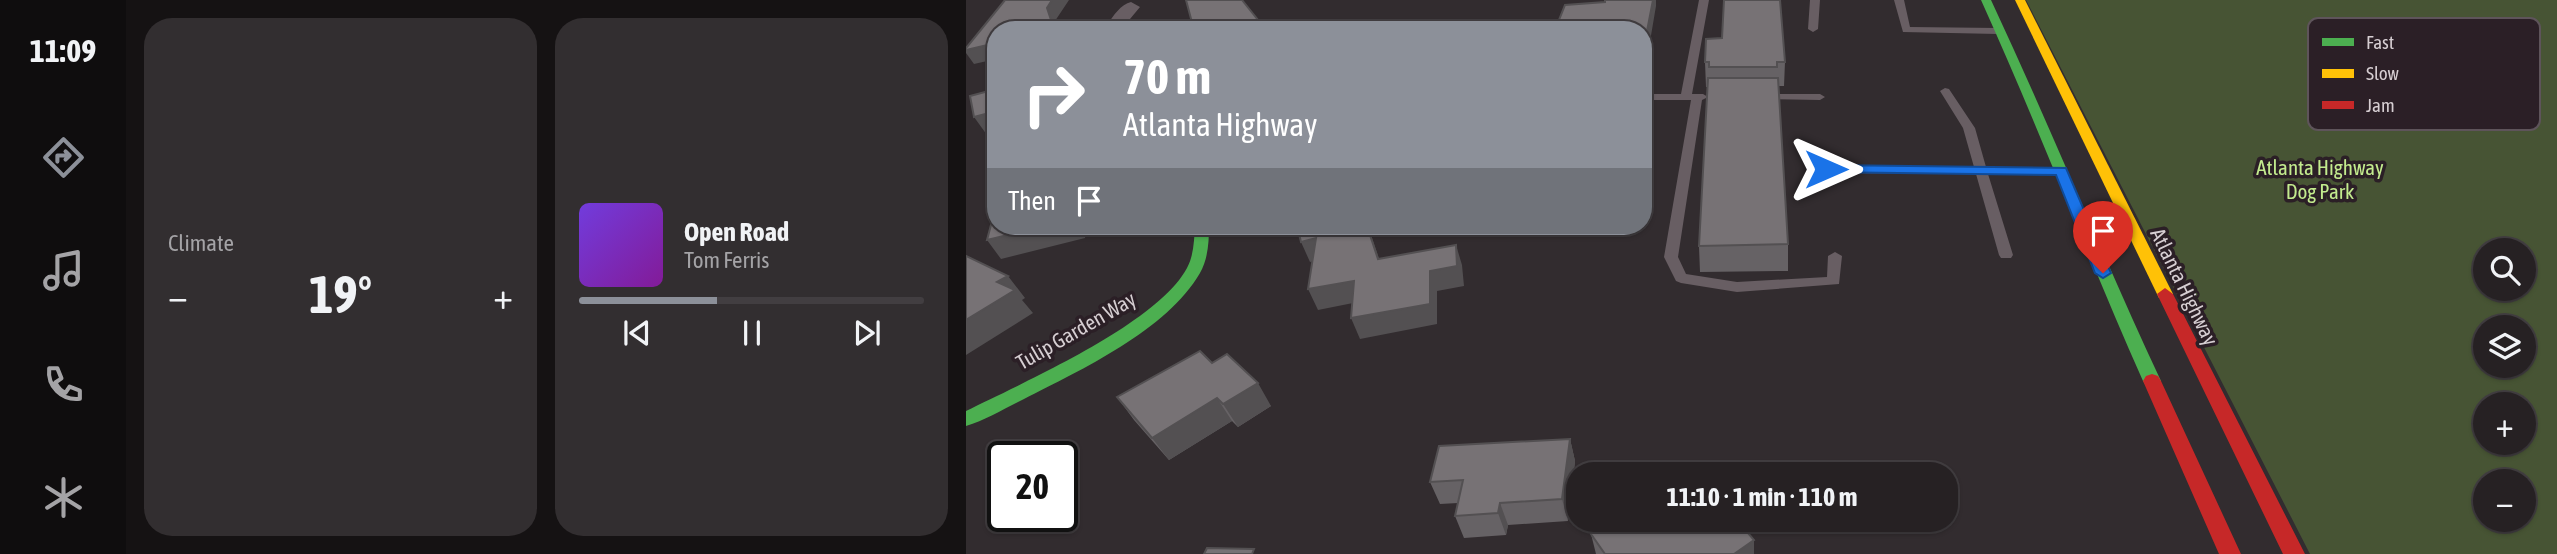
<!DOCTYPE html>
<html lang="en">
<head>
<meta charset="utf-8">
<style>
  body { margin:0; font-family:"Asap Condensed",sans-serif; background:#322e30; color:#f1f3f6; height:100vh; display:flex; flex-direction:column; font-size:26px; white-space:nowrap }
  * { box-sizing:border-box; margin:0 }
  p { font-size:23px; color:#a4a3a6 }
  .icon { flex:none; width:38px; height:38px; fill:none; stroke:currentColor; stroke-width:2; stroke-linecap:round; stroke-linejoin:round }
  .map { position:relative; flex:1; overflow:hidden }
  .side { display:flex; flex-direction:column; gap:18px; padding:18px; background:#151213; width:840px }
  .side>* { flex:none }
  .hud { position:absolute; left:21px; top:21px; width:665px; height:214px; border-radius:28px; box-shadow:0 2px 5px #0004,0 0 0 2px #423e41; background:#8c9099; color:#fff; overflow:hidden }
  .controls { position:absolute; left:1507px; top:238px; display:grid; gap:14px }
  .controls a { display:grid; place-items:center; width:63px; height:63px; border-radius:50%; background:#262123; box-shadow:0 2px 5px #0004,0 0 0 2px #423e41; font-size:35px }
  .speed { position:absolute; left:21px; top:441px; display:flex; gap:14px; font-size:35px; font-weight:700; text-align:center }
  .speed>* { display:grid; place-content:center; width:91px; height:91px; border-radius:50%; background:#262123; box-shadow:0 2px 5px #0004,0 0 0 2px #423e41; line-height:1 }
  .speed .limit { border:4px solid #111; border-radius:10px; background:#fff; color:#111 }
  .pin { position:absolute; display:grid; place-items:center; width:60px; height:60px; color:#fff; margin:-72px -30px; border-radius:50% 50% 50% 0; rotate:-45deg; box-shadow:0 0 7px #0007 }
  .pin .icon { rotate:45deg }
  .me { position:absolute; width:77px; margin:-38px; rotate:90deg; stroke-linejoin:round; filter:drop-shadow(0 0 5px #0008) }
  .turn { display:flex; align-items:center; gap:24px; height:147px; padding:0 21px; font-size:32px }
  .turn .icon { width:91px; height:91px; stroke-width:2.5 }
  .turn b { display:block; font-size:49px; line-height:60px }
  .then { display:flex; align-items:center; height:66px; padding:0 21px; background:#0003; gap:14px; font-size:26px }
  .big { font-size:52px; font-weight:700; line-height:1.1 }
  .side .widget { flex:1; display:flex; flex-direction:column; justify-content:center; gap:10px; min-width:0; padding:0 24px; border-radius:28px; background:#322e30 }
  .song { display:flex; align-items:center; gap:21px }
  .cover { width:84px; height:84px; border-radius:10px; background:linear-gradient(135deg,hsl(260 70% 55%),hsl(290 70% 35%)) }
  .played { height:7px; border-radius:4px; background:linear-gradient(90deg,#8c9099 40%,#423e41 40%) }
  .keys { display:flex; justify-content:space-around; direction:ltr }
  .heat { display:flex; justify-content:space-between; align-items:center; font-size:38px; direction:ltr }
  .side .tiles { flex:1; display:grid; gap:18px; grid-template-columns:repeat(2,1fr) }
  .trip { position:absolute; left:600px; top:462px; width:392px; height:70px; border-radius:28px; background:#262123; box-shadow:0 2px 5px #0004,0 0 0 2px #423e41; font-weight:700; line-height:70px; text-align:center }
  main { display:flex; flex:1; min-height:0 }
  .tabs { display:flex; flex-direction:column; width:126px; justify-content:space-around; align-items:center; background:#0f0d0e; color:#a4a3a6 }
  .tabs .icon { width:49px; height:49px }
  .tabs .active { color:#8c9099 }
  .tabs b { font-size:32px; color:#f1f3f6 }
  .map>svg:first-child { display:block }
</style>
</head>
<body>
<main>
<nav class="tabs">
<b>11:09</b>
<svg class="icon active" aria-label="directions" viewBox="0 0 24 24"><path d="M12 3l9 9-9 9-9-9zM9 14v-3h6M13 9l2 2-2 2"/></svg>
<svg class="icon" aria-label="music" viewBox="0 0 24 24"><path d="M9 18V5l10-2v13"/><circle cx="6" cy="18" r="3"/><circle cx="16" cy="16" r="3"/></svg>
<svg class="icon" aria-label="phone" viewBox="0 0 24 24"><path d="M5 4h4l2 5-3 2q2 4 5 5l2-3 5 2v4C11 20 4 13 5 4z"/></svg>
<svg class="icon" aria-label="climate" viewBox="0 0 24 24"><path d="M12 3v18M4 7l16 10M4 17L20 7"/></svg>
</nav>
<section class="side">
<div class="tiles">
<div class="widget"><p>Climate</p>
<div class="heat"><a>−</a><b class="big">19°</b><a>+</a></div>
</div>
<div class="widget">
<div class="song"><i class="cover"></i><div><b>Open Road</b><p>Tom Ferris</p></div></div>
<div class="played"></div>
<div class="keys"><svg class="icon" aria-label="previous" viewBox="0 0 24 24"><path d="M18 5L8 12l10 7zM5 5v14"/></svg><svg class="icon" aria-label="pause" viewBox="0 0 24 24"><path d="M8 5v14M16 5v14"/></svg><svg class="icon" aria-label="next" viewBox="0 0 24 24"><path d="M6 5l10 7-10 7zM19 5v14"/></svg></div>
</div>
</div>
</section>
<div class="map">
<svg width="1591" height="554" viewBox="0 0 1591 554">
  <rect width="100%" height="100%" fill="#322c2f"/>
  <path fill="#475434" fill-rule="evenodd" d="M 1060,0 L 1591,0 L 1591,554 L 1344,554 ZM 1519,250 L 1558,250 L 1558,289 L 1519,289 ZM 1519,327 L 1558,327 L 1558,366 L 1519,366 ZM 1519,404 L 1558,404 L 1558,443 L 1519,443 ZM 1519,481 L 1558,481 L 1558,520 L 1519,520 Z"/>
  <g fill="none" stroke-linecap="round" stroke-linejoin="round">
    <path fill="#685e63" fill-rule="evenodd" d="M 733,0 L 743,0 L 726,94 L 737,94 L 742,97 L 736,100 L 712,257 L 720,274 L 771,282 L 861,277 L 862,256 L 869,252 L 876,256 L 873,284 L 771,292 L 715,283 L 710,281 L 698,257 L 725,100 L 677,100 L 677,94 L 715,94 Z
      M 844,0 L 854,0 L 852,29 L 847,32 L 842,29 Z
      M 928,0 L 938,0 L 944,27 L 1032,28 L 1037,31 L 1032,34 L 937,32 Z
      M 979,88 L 983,89 L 1009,128 L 1020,167 L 1095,167 L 1101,171 L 1095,175 L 1022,174 L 1047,255 L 1045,258 L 1035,258 L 1033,255 L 1010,174 L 860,173 L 854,169 L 860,165 L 1008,167 L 997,128 L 974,91 Z
      M 796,94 L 854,94 L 859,97 L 854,100 L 792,99 L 791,97 Z"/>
    <path fill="#685e63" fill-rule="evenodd" d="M 165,2 L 174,7 L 159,25 L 161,30 L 143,30 L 141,25 C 147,16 155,4 165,2 Z"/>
    <path fill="#4caf50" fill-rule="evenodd" d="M 1015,0 L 1025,0 C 1084,126 1136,255 1195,381 L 1192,386 L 1186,388 L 1180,386 L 1177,381 C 1121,255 1072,126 1015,0 Z
      M 229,226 L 243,226 C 243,242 242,259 234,273 C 201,330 115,370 58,399 C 39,408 20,420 0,426 L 0,411 C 58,382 191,324 221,268 C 228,255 228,240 229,226 Z"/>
    <path fill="#ffc107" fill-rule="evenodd" d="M 1049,0 L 1059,0 L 1207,294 L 1205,298 L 1193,298 L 1191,294 Z"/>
    <path fill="#c62828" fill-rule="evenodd" d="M 1199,288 L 1207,294 L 1339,554 L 1317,554 L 1191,294 Z
      M 1186,374 L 1192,376 L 1195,381 L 1275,554 L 1253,554 L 1177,381 L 1180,376 Z"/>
  </g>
  <path fill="#666265" d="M 739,62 L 819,62 L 818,86 L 812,86 L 822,244 L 822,271 L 734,272 L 733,246 L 742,87 L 740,87 Z
    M 246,363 L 305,406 L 272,427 L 266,421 L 203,460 L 168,420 L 151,397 Z
    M 604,439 L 609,461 L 602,521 L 542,525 L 540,535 L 498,538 L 489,516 L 492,503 L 474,504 L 464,482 Z
    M 745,532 L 788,554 L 630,554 L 625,534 Z"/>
  <path fill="#535052" d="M 86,0 L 103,0 L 89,21 L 92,30 L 85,30 L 81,8 Z
    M 687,0 L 690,0 L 690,6 L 677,83 L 677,52 Z
    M 30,43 L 30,59 L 8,64 L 0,53 L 0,50 Z
    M 27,112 L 30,116 L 30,132 L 21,135 L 8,117 Z
    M 80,226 L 121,226 L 119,238 L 35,259 L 21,240 Z
    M 401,226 L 402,226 L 420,279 L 412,259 Z
    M 350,238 L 359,258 L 344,262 L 335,242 Z
    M 490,245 L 496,265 L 498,286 L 471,291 L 471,324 L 394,339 L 385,318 L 464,271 Z
    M 42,276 L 59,298 L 56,300 L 67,313 L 0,355 L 0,320 L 31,282 Z
    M 388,281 L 397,301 L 352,310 L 342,289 Z
    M 292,383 L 305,406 L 272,427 L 257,404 Z
    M 251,398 L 266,421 L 203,460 L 186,438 Z
    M 604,439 L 609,461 L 602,521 L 596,499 Z
    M 534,503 L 542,525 L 540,535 L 532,513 Z
    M 788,540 L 788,554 L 768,554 Z"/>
  <path fill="#777275" stroke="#535052" stroke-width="2" d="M 39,0 L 86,0 L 81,8 L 88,29 L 30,30 L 30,43 L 0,50 L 0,48 Z
    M 220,0 L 276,0 L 300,30 L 228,30 Z
    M 639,0 L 687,0 L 677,52 L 677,30 L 589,30 L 599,5 L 639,2 Z
    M 758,0 L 814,0 L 819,62 L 811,62 L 811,67 L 743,67 L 743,62 L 739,62 L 740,39 L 756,38 Z
    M 742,78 L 812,78 L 822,244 L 733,246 Z
    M 30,89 L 30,125 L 27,112 L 8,117 L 4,96 Z
    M 30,206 L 30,226 L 80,226 L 21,240 Z
    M 331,226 L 401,226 L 412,259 L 490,245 L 491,266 L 464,271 L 464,304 L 385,318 L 388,281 L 342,289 L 350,238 L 335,242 Z
    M 0,256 L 42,276 L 31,282 L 49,290 L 0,320 Z
    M 234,351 L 246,363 L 261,354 L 292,383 L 257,404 L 251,398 L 186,438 L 151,397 Z
    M 604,439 L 596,499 L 534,503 L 532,513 L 489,516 L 497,480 L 464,482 L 473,446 Z
    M 649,520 L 735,520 L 745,532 L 763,520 L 771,520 L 788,540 L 768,554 L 639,554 L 625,534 Z
    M 241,548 L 288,549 L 286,554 L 238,554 Z"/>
  <path fill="#1a73e8" stroke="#114b97" stroke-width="2" d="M 860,165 L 1100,168 L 1145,273 L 1137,278 L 1129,273 L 1090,175 L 855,172 L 853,169 Z"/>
  <g text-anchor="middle" stroke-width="7" stroke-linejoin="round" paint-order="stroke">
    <g font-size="21" fill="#c3eb8e" stroke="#2b1f26">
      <text x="1354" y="175">Atlanta Highway<tspan x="1354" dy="24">Dog Park</tspan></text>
    </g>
    <g font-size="21" fill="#d6ced2" stroke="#2b1f26">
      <text transform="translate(1218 287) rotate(64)" y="7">Atlanta Highway</text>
      <text transform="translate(110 331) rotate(-30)" y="7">Tulip Garden Way</text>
    </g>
  </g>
  <rect x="1342" y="18" width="232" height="112" rx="10" fill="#2b1f26" stroke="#5e545a" stroke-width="2"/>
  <rect x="1356" y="38" width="32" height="8" fill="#4caf50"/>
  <rect x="1356" y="69" width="32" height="9" fill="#ffc107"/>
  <rect x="1356" y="101" width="32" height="8" fill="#c62828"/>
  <g font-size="19" fill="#d6ced2">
    <text x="1400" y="49">Fast</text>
    <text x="1400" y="80">Slow</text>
    <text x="1400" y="112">Jam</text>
  </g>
</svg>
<div class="controls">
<a><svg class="icon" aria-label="search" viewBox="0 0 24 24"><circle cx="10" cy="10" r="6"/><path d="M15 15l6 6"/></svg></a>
<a><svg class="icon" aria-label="layers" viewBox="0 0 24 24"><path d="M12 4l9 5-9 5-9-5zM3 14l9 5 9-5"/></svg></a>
<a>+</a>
<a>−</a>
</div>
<div class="speed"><div class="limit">20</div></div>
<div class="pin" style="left:1137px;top:273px;background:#d93025"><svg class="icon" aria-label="arrive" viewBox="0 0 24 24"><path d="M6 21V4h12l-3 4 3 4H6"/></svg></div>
<svg class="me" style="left:860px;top:169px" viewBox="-20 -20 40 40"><path d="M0-17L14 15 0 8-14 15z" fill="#1a73e8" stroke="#fff" stroke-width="4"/></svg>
<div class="trip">11:10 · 1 min · 110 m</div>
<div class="hud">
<div class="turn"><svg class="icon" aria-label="right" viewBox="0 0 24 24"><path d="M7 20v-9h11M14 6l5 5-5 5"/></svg><div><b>70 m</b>Atlanta Highway</div></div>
<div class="then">Then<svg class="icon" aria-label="arrive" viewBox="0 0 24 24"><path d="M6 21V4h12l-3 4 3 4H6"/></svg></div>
</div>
</div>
</main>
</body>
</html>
